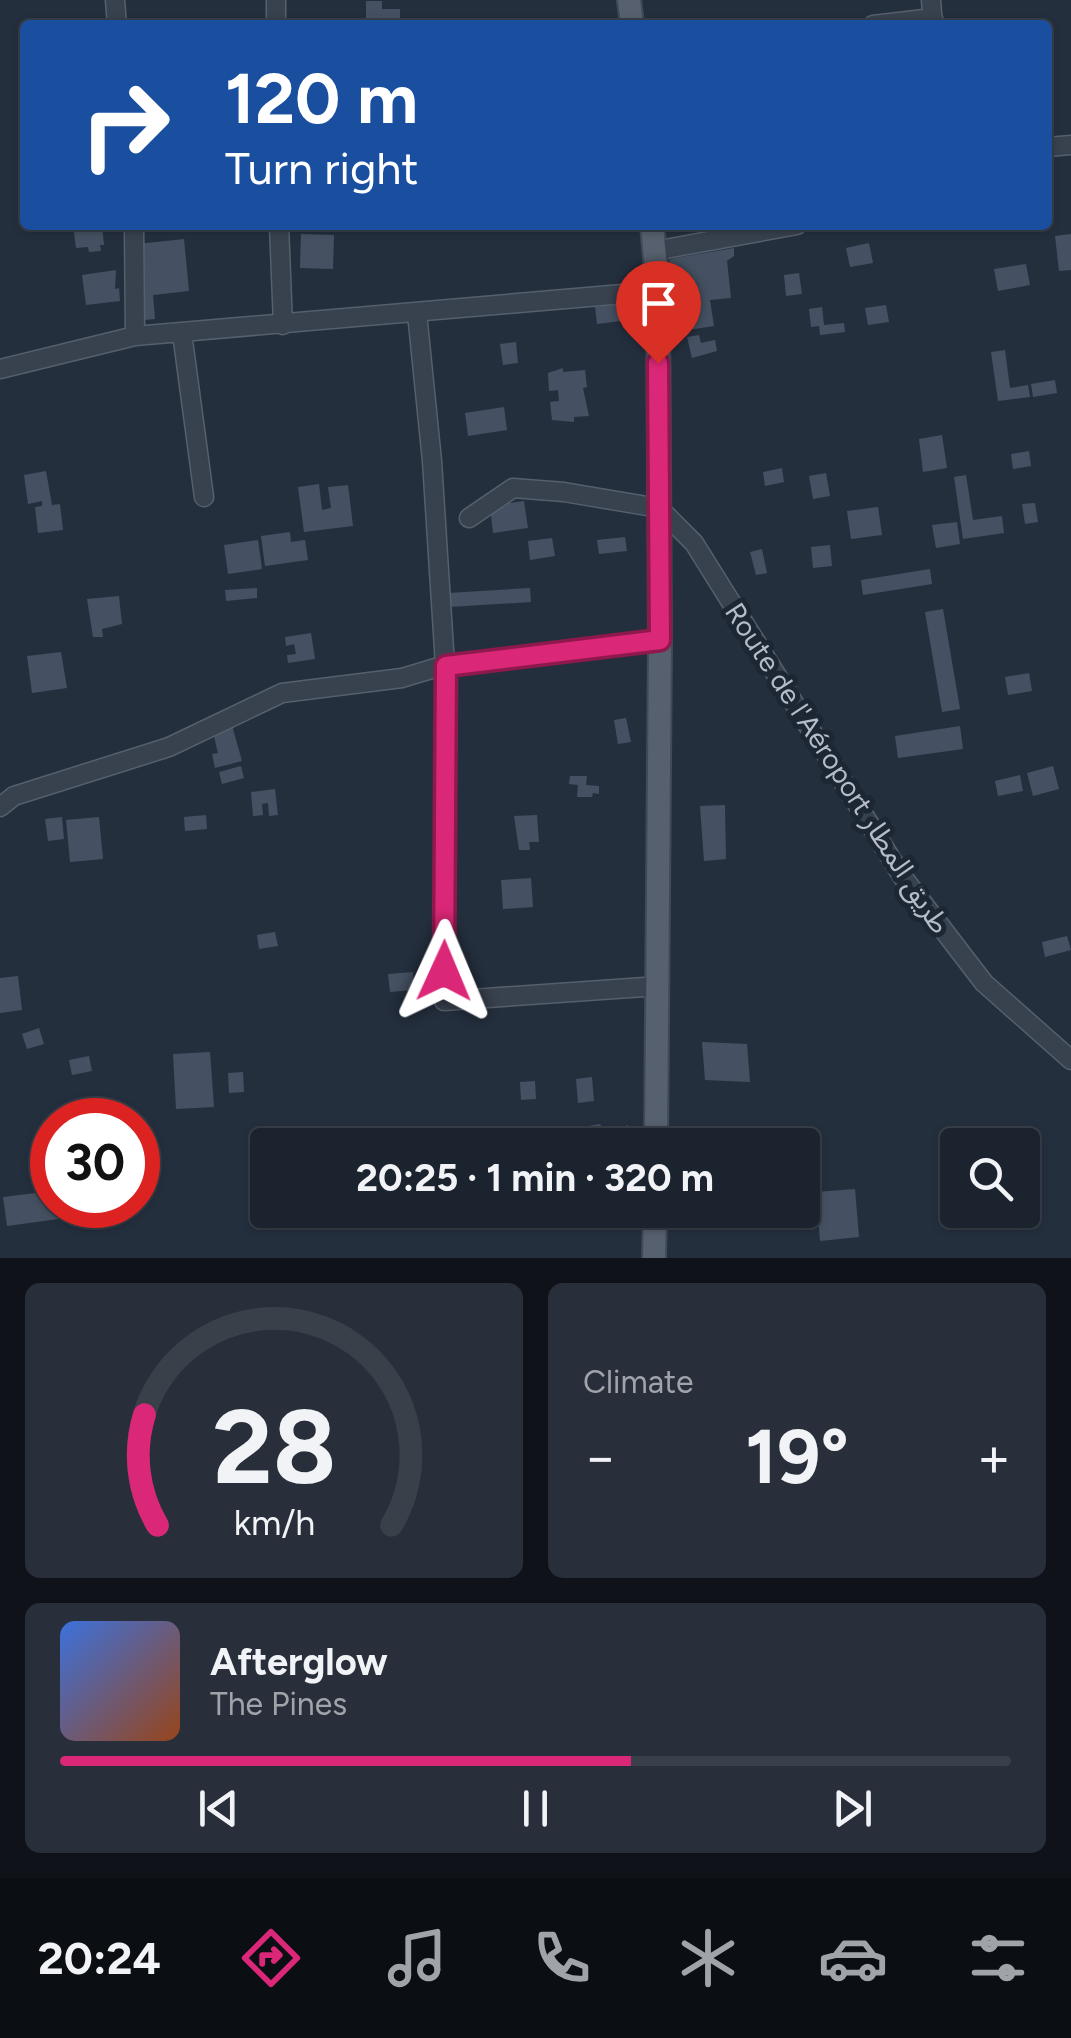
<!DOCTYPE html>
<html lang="en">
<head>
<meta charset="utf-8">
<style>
  body { margin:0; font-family:Figtree,"Noto Sans Arabic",sans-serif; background:#282f3a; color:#f1f3f6; height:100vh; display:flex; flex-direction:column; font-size:38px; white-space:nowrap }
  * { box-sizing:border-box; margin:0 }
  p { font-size:32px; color:#a0a4aa }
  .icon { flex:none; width:55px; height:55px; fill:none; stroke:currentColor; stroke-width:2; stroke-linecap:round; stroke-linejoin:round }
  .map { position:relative; height:1258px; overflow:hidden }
  .details { display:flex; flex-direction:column; gap:25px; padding:25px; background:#0f1319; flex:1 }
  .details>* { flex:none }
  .guide { position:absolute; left:20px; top:20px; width:1032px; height:210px; border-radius:10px; box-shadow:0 2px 8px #0004,0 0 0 2px #39404a; background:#1a4fa0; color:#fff; overflow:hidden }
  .buttons { position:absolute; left:940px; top:1128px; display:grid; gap:20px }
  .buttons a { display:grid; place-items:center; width:100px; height:100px; border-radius:10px; background:#1b232e; box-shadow:0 2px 8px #0004,0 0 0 2px #39404a; font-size:50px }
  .speed { position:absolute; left:30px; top:1098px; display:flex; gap:20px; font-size:50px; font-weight:700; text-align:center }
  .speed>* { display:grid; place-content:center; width:130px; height:130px; border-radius:50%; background:#1b232e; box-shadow:0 2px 8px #0004,0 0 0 2px #39404a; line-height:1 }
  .speed .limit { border:15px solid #d22; background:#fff; color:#111 }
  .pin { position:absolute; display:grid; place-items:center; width:85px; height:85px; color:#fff; margin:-102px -42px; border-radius:50% 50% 50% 0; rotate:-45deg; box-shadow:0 0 10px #0007 }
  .pin .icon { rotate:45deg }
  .me { position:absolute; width:110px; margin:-55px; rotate:1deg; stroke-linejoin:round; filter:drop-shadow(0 0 8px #0008) }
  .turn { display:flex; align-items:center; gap:35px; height:210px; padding:0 40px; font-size:45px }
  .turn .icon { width:130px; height:130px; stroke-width:2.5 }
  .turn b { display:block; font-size:70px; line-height:85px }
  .big { font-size:75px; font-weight:700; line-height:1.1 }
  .details .widget { flex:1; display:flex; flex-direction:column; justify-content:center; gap:15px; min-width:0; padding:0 35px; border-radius:15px; background:#282f3a }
  .details .dial { align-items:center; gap:0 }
  .dial svg { height:260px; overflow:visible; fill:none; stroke:#39404a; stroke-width:7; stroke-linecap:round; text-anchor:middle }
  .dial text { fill:#f1f3f6; stroke:none }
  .song { display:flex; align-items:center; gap:30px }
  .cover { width:120px; height:120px; border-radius:15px; background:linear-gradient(135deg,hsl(220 70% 55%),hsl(20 70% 35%)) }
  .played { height:10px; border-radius:5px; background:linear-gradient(90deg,#db2777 60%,#39404a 60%) }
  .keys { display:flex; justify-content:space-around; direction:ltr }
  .heat { display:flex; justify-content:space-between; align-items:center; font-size:55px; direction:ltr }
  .details .tiles { flex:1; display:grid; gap:25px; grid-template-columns:1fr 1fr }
  .widget:last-child { grid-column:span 2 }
  .trip { position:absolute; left:250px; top:1128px; width:570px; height:100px; border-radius:10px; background:#1b232e; box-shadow:0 2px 8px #0004,0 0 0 2px #39404a; font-weight:700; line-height:100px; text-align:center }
  .dock { display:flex; height:160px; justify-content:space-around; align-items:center; background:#0b0e12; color:#a0a4aa }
  .dock .icon { width:70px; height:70px }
  .dock .active { color:#db2777 }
  .dock b { font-size:45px; color:#f1f3f6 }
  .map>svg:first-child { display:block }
</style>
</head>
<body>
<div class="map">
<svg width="1071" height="1258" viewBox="0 0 1071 1258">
  <rect width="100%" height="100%" fill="#242f3e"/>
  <path fill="#455162" d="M 366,1 L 382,1 L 382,9 L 400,9 L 400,25 L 366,25 Z
    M 73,225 L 102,225 L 104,245 L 100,245 L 101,251 L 89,252 L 88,247 L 76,248 Z
    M 301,234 L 334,235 L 333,269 L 300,268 Z
    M 1071,234 L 1071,270 L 1059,271 L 1055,236 Z
    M 184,239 L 189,291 L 153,295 L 155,319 L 144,320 L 138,244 Z
    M 869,243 L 873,263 L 850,267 L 846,248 Z
    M 734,248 L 734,256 L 727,261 L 731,298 L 710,300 L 714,326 L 682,331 L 678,306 L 700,301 L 675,304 L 669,259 Z
    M 1026,264 L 1030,285 L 998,291 L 994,269 Z
    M 116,270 L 115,289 L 119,288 L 120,301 L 86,305 L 82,275 Z
    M 799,273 L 802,294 L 786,296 L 784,275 Z
    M 619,304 L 621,321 L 597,324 L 595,307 Z
    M 886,305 L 889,322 L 868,325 L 865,308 Z
    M 822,307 L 824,325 L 844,323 L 845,332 L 820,335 L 819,326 L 811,327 L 809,309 Z
    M 699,335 L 701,343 L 715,340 L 717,351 L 692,358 L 687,337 Z
    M 516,342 L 518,363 L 503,365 L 500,344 Z
    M 1005,350 L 1010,388 L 1028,385 L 1030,397 L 998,401 L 991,352 Z
    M 563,368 L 563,372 L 585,370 L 587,387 L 583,388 L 589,416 L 574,417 L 574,422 L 552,420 L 550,402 L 559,401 L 558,390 L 549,391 L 548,373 Z
    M 1055,380 L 1057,393 L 1033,397 L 1031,384 Z
    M 504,407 L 507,430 L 468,436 L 465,413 Z
    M 942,435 L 947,468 L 923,472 L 919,439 Z
    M 1029,451 L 1031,466 L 1013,469 L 1011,454 Z
    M 782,468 L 784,482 L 765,486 L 763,472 Z
    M 46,471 L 52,505 L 60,504 L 63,530 L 38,533 L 35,507 L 42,506 L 42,501 L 28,504 L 24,475 Z
    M 826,473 L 830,496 L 813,499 L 809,476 Z
    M 966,475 L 973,520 L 1002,516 L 1004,533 L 963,539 L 954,477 Z
    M 319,484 L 322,510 L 331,508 L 328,487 L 348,485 L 353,526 L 304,532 L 298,487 Z
    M 524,501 L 528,528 L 493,533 L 490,506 Z
    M 1035,503 L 1038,522 L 1025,524 L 1022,504 Z
    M 878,507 L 882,535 L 851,539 L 847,511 Z
    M 957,522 L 960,544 L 936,548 L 932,525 Z
    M 290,532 L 291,542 L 305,540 L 308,560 L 265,566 L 261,536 Z
    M 625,537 L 627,551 L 599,554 L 597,540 Z
    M 552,538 L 555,556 L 530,560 L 528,541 Z
    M 258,540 L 262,569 L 228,574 L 224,545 Z
    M 830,545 L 832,566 L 813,568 L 811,547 Z
    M 762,549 L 767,573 L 756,575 L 750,552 Z
    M 930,569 L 932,584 L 863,595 L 861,580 Z
    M 257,588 L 257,598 L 226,601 L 225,590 Z
    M 530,588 L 531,602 L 449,607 L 448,593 Z
    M 119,596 L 122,624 L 102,629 L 103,637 L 93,637 L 87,599 Z
    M 943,609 L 960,709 L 942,712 L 925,612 Z
    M 311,633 L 315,659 L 288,663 L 287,655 L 296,654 L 294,644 L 286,646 L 285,637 Z
    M 61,652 L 67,688 L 32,693 L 27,656 Z
    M 1029,673 L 1032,691 L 1008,695 L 1005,677 Z
    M 626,718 L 631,742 L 618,744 L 614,720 Z
    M 211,724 L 237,724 L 233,729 L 242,761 L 215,768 L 212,754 L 218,753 Z
    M 960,726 L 963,749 L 898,758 L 895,736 Z
    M 241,766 L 244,778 L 222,784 L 219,772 Z
    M 1053,766 L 1059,789 L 1033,796 L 1027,773 Z
    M 1020,775 L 1023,791 L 998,796 L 995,781 Z
    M 570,776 L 587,776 L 586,785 L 599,786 L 599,794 L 593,793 L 592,797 L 577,797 L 578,785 L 569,784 Z
    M 275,789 L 278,815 L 269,816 L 268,803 L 262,804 L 263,815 L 253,816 L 251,792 Z
    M 725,805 L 726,859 L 704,861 L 700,806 Z
    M 206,815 L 207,829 L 185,831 L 184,817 Z
    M 537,815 L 539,842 L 529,842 L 530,850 L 519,850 L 514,816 Z
    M 62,817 L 64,839 L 48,841 L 45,819 Z
    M 99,817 L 103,859 L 70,862 L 66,820 Z
    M 531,878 L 533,907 L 503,909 L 501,880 Z
    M 275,932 L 278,946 L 259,949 L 257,935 Z
    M 1067,936 L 1071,950 L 1045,957 L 1042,942 Z
    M 413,972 L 414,990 L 390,992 L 388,974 Z
    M 18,976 L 22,1010 L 0,1013 L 0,978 Z
    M 39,1028 L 44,1044 L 27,1049 L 22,1034 Z
    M 702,1042 L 747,1044 L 750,1082 L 705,1080 Z
    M 210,1052 L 214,1107 L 176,1109 L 173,1054 Z
    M 89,1056 L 92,1071 L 72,1075 L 69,1060 Z
    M 243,1072 L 244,1092 L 229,1093 L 228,1073 Z
    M 592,1077 L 594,1101 L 578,1103 L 576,1079 Z
    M 535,1081 L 536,1099 L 521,1100 L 520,1082 Z
    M 600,1124 L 605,1133 L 628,1125 L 629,1145 L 572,1145 L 572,1138 L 583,1127 Z
    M 470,1133 L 471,1145 L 449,1145 L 448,1134 Z
    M 855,1189 L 859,1237 L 820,1241 L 816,1192 Z
    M 52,1191 L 52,1205 L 56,1205 L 58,1219 L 7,1226 L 3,1197 Z"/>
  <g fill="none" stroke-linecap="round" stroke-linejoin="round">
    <g stroke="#565f6c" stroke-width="21">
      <path id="minor" d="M 115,0 L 117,25
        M 931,0 L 933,25
        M 276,25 L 276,0
        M 873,25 L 933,18
        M 1048,147 L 1071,145
        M 134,225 L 135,336
        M 279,225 L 283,325
        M 654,251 L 797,225
        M 417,313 L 432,461 L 445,665 L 444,1001 L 659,986
        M 182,333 L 204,497
        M 0,369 L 135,336 L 658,291
        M 469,518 L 513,488 L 564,492 L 659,508 L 694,543 L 902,876 L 984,983 L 1071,1060
        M 0,807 L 14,796 L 169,747 L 282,693 L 402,678 L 445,665 L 660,641"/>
    </g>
    <g stroke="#414a57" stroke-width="26">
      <path id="major" d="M 629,0 L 632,25
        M 652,225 L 658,291 L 660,641 L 656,1145
        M 654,1258 L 655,1210"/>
    </g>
    <use href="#minor" stroke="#38414e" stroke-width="18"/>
    <use href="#major" stroke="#56606e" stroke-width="22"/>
  </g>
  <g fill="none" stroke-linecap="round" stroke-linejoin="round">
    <g stroke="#8e194d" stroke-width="25">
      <path id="route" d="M 444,971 L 446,666 L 660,640 L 658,363"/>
    </g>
    <use href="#route" stroke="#db2777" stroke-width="18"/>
  </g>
  <g text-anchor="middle" stroke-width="10" stroke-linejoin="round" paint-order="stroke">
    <g font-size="28" fill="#b4bcc9" stroke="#1d2633">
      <text transform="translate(838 768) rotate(57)" y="10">Route de l'Aéroport طريق المطار</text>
    </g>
  </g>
</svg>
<div class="buttons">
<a><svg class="icon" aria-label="search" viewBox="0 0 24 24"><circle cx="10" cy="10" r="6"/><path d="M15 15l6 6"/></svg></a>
</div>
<div class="speed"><div class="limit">30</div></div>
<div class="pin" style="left:658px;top:363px;background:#d93025"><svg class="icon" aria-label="arrive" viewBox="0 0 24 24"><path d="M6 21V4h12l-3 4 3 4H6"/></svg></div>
<svg class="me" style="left:444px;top:971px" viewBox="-20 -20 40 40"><path d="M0-17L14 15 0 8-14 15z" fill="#db2777" stroke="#fff" stroke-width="4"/></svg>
<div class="trip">20:25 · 1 min · 320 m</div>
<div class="guide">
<div class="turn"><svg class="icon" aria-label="right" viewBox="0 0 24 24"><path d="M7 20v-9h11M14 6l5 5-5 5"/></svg><div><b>120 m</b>Turn right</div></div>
</div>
</div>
<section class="details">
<div class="tiles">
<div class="widget dial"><svg viewBox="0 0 100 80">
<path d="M14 69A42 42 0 1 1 86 69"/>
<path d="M14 69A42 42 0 0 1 10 35" stroke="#db2777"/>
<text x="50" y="56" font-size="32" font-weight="700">28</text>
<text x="50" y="72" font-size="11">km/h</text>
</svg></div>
<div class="widget"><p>Climate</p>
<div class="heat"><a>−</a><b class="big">19°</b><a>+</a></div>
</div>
<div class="widget">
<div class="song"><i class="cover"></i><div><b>Afterglow</b><p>The Pines</p></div></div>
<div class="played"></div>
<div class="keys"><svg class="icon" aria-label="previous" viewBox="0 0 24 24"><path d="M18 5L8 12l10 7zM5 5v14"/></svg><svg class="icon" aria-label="pause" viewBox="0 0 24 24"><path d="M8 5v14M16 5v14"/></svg><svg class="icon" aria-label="next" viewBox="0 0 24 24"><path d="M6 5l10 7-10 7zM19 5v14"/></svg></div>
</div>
</div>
</section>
<nav class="dock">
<b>20:24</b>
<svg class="icon active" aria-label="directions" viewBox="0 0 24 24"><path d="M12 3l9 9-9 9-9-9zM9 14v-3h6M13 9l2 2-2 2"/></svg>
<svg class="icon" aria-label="music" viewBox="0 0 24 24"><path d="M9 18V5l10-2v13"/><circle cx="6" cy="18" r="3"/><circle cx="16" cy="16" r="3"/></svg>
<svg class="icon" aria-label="phone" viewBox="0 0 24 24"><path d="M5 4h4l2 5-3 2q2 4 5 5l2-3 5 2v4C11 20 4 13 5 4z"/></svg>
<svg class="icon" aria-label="climate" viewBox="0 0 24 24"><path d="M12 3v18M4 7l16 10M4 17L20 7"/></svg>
<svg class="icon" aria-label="car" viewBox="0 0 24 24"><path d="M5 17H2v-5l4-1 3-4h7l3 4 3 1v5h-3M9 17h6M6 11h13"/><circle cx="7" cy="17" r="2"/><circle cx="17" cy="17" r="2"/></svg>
<svg class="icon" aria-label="filters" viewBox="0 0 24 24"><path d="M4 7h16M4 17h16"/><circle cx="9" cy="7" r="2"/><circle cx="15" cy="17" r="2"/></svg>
</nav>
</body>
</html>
